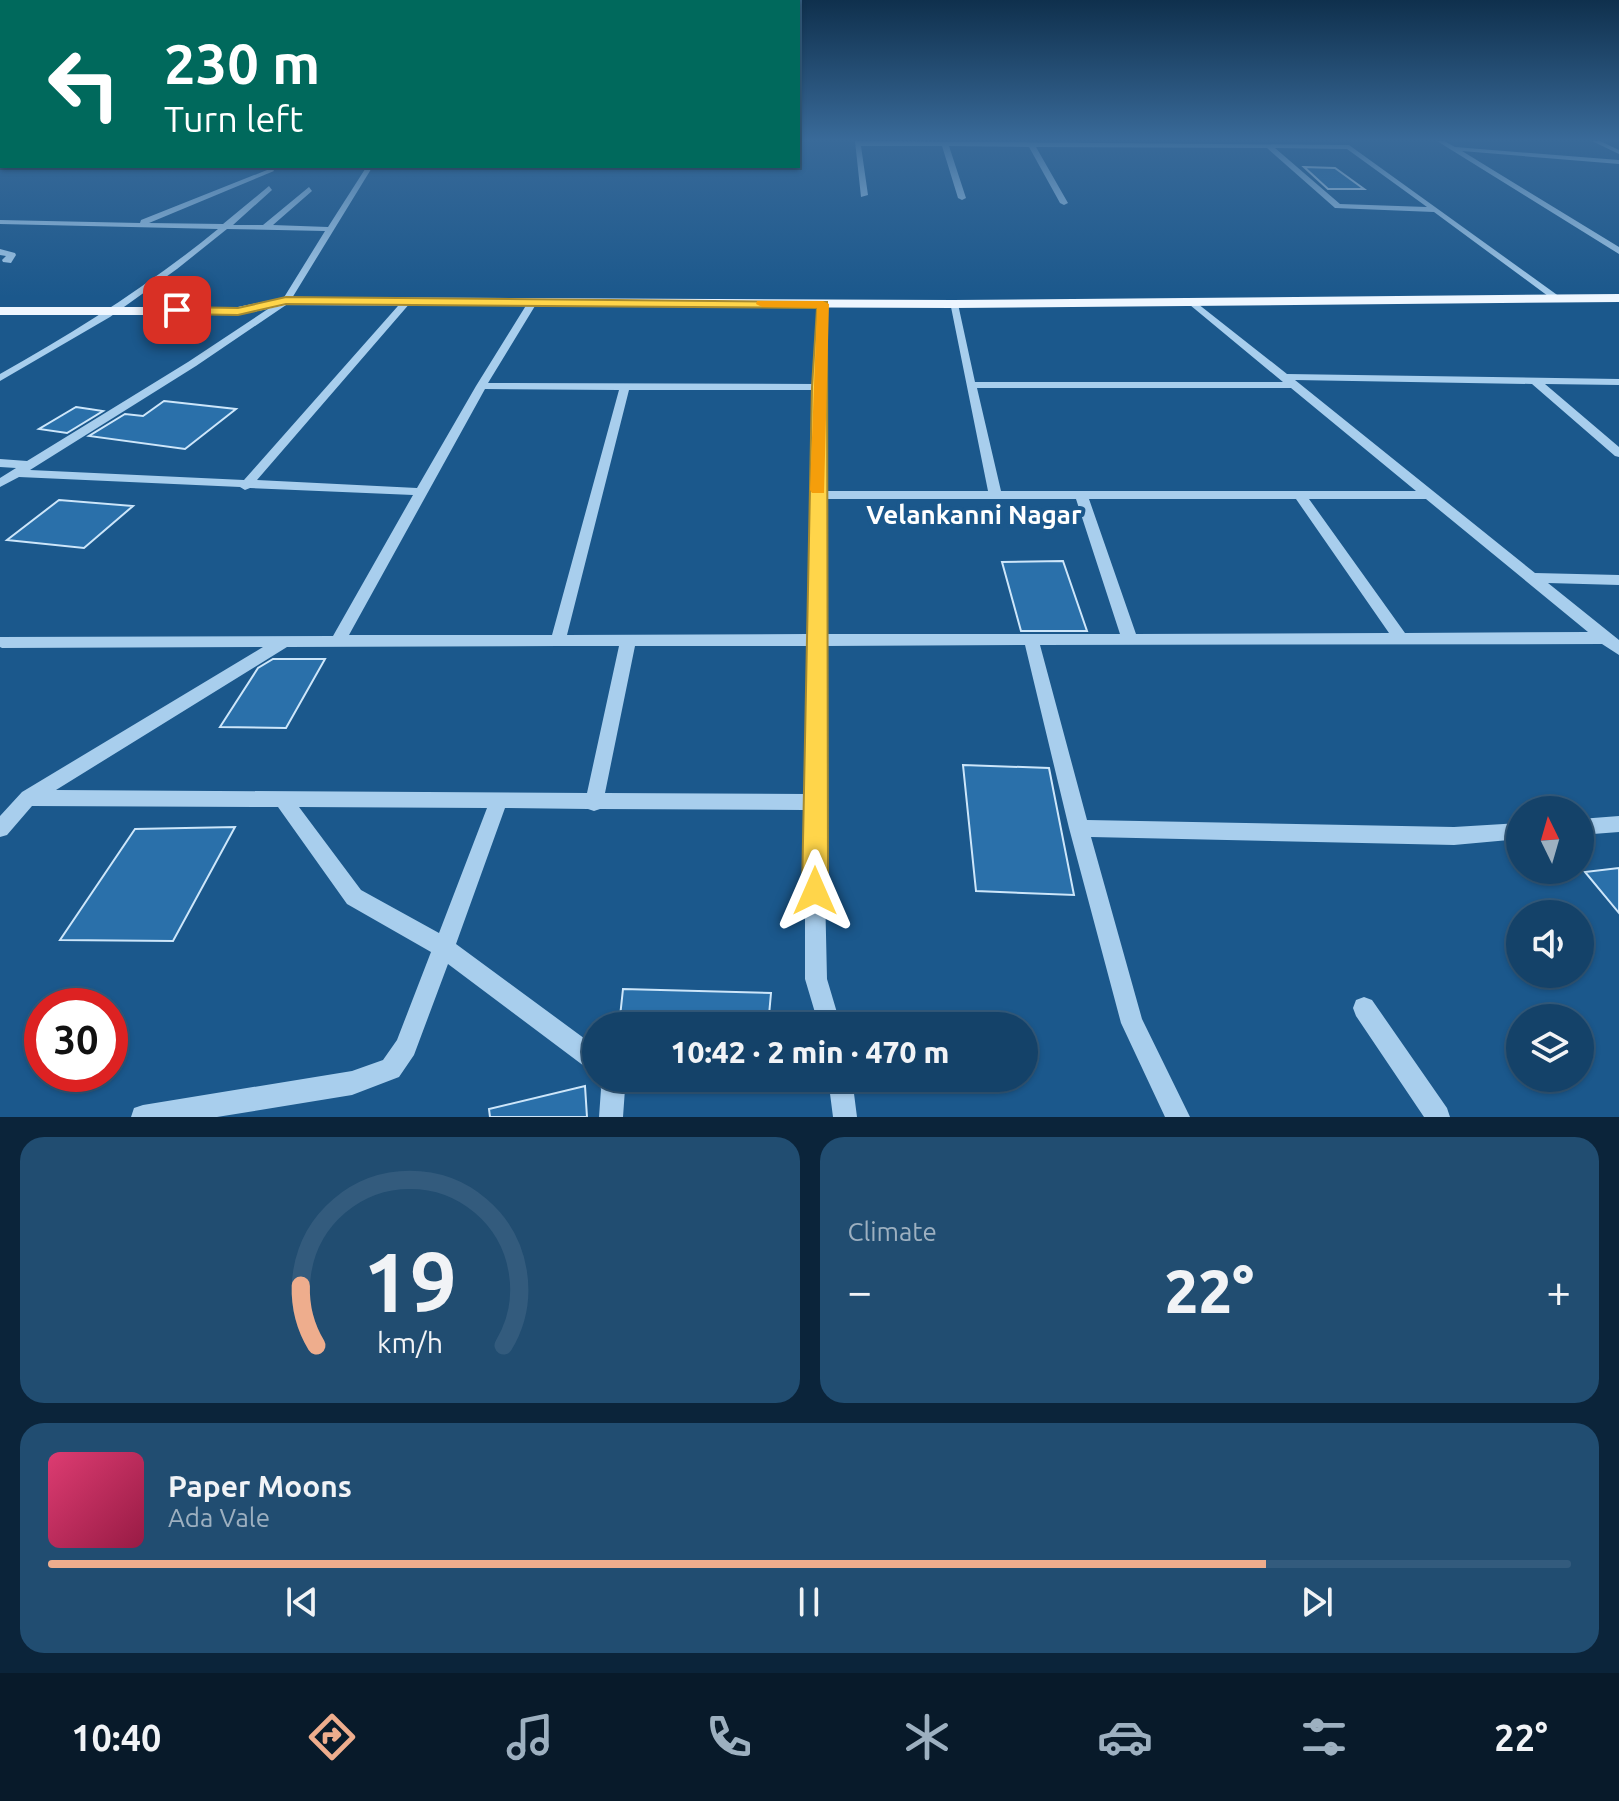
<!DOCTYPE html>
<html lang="en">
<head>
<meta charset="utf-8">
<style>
  body { margin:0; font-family:Ubuntu,sans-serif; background:#214d71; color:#f1f3f6; height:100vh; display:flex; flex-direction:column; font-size:30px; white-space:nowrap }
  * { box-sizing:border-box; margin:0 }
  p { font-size:26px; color:#9db0c0 }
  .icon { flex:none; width:44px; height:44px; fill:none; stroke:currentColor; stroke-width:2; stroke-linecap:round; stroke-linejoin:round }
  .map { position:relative; height:1117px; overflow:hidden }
  .details { display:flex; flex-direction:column; gap:20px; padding:20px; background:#0b243a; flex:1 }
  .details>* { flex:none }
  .guide { position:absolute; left:0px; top:0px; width:800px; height:168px; box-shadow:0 2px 6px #0004,0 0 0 2px #335b7d; background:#00695c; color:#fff; overflow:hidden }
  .needle { width:52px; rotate:355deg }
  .buttons { position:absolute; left:1506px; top:796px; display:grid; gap:16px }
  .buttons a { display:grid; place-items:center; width:88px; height:88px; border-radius:50%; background:#144269; box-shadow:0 2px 6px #0004,0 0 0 2px #335b7d; font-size:40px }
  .speed { position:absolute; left:24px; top:988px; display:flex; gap:16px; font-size:40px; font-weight:700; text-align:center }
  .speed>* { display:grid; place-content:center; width:104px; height:104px; border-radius:50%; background:#144269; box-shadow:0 2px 6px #0004,0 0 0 2px #335b7d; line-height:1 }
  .speed .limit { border:12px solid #d22; background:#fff; color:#111 }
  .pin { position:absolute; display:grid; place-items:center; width:68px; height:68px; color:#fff; margin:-34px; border-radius:16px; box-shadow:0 4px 12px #0006 }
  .me { position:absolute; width:88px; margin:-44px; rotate:0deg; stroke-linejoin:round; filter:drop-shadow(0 0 6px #0008) }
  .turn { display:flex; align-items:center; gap:28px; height:168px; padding:0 32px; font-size:36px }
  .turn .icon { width:104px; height:104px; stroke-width:2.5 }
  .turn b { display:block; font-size:56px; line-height:68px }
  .big { font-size:60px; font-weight:800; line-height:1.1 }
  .details .card { flex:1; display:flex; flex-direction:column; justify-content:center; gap:12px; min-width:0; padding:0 28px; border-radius:24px; background:#214d71 }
  .details .dial { align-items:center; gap:0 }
  .dial svg { height:208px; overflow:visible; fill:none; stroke:#335b7d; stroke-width:7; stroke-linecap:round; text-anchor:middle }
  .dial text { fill:#f1f3f6; stroke:none }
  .song { display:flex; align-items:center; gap:24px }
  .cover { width:96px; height:96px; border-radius:12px; background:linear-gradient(135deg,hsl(340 70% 55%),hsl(340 70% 35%)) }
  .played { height:8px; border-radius:4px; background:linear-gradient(90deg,#eead8d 80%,#335b7d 80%) }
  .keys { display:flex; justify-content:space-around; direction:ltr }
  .heat { display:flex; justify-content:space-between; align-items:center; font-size:44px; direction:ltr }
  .details .tiles { flex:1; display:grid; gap:20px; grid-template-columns:1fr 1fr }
  .card:last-child { grid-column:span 2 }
  .trip { position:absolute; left:582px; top:1012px; width:456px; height:80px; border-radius:40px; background:#144269; box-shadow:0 2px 6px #0004,0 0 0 2px #335b7d; font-weight:800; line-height:80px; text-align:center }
  .tabs { display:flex; height:128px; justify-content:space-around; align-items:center; background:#081a2a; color:#9db0c0 }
  .tabs .icon { width:56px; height:56px }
  .tabs .current { color:#eead8d }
  .tabs b { font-size:36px; color:#f1f3f6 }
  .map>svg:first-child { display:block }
</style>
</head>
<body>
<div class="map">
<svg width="1619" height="1117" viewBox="0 0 1619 1117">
  <rect width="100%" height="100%" fill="#1b588c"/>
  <path fill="#2a70aa" stroke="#cde6fa" stroke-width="2" d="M 1304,167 L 1335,168 L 1364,189 L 1328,189 Z
    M 164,401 L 236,409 L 185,449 L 89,436 L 125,414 L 143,416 Z
    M 76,407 L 103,411 L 67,433 L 39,429 Z
    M 59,500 L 133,506 L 84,548 L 7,540 Z
    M 1063,561 L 1087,631 L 1021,631 L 1002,562 Z
    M 273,659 L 325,659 L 286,728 L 220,727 L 258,668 Z
    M 963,765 L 1049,768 L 1074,895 L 976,891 Z
    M 235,827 L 173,941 L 60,940 L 135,829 Z
    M 1619,868 L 1619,913 L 1585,872 Z
    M 623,989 L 771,993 L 768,1026 L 619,1026 Z
    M 585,1086 L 587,1117 L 490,1117 L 489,1109 Z"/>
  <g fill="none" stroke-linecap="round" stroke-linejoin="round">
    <path fill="#a8ceed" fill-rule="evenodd" d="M 855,141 L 1349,145 L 1560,297 L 1552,299 L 1434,212 L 1335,208 L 1267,148 L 1036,147 L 1068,203 L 1064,205 L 1060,203 L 1029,147 L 949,146 L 966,198 L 962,200 L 958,198 L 942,146 L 861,146 L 868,195 L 861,197 ZM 1275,148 L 1347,149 L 1427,207 L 1340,204 Z
      M 1437,141 L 1444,141 L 1455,147 L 1619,160 L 1619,164 L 1462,151 L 1619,247 L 1619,254 Z
      M 1592,141 L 1600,141 L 1619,150 L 1619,154 Z
      M 367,166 L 373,166 L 289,303 L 196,366 L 30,470 L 244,480 L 405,298 L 411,298 L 411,302 L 257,480 L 417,488 L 476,386 L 530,299 L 538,301 L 488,383 L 816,384 L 818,304 L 823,301 L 828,304 L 826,491 L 988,491 L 950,302 L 958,304 L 975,382 L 1283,382 L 1190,305 L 1188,303 L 1193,300 L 1287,374 L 1619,379 L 1619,385 L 1545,384 L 1619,447 L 1619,457 L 1615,456 L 1532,384 L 1295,380 L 1535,573 L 1619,575 L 1619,585 L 1548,583 L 1619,640 L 1619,655 L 1602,644 L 1040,645 L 1087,820 L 1454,827 L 1520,823 L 1520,839 L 1454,845 L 1091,837 L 1142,1019 L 1190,1117 L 1165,1117 L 1121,1023 L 1069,828 L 1025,645 L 825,646 L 823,802 L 827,979 L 841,1026 L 819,1026 L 805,979 L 805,810 L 600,809 L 594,811 L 588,809 L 505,808 L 456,944 L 596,1047 L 596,1073 L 588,1069 L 448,964 L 414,1055 L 399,1077 L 352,1095 L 217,1117 L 131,1117 L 134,1108 L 143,1105 L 352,1071 L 383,1060 L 397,1040 L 431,952 L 347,904 L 278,807 L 32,806 L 7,835 L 0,837 L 0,816 L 22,792 L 263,647 L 2,648 L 0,647 L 0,637 L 333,636 L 413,495 L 250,488 L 245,490 L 240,487 L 19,477 L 0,487 L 0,478 L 16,468 L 0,467 L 0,459 L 27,461 L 188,362 L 283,299 L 325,231 L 227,229 L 177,269 L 110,317 L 0,381 L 0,374 C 76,331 150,285 218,229 L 0,224 L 0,220 L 140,223 L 141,220 L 272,168 L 274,171 L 149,223 L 223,224 L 269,186 L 272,190 L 233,225 L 263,225 L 309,187 L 312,191 L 273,225 L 328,227 ZM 977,388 L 1291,388 L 1416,491 L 1001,491 ZM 485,389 L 619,390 L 552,635 L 349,635 ZM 629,390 L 816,390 L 809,634 L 567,635 ZM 826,499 L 1076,499 L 1120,634 L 825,634 ZM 1089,499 L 1296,499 L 1389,633 L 1136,634 ZM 1309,499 L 1426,499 L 1588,632 L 1405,633 ZM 559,646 L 619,646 L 587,793 L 56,790 L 287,647 ZM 635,646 L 809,646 L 805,794 L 605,793 ZM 299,807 L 487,808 L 439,933 L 361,890 Z
      M 0,249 L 15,253 L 16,255 L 11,263 L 3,262 L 2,260 L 6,256 L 0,255 Z
      M 1619,816 L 1619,832 L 1580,835 L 1580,819 Z
      M 1364,997 L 1372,1000 L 1447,1108 L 1450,1117 L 1424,1117 L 1356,1016 L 1353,1008 L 1356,1000 Z
      M 597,1078 L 621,1078 L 625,1089 L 623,1117 L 599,1117 L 601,1089 Z
      M 828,1078 L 852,1078 L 857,1117 L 833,1117 Z"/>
    <path fill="#eef6ff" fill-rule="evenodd" d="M 1619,294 L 1619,302 L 953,308 L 286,305 L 238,315 L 0,315 L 0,307 L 238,307 L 286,297 L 953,300 Z"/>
  </g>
  <linearGradient id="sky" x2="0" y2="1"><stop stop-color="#0f304d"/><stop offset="0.47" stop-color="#396a99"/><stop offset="1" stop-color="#396a99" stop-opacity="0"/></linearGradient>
  <rect width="1619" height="297" fill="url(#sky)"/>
  <path fill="#ffd54a" stroke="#a68a30" stroke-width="2" d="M 286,297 L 827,302 L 828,891 L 824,899 L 815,903 L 806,899 L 802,891 L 812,387 L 817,308 L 286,304 L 238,315 L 177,314 L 171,310 L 177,307 L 238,308 Z"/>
  <path fill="#f59e0b" d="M 757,301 L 823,301 L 829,304 L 824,493 L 812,493 L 810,490 L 817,308 L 762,307 L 756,304 Z"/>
  <g text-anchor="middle" stroke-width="8" stroke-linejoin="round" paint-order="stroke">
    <g font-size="26" font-weight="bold" fill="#fff" stroke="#1b588c">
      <text x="974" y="524">Velankanni Nagar</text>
    </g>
  </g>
</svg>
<div class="buttons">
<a><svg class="needle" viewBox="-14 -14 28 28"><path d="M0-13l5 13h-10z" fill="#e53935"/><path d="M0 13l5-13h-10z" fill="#9db0c0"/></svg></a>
<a><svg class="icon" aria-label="sound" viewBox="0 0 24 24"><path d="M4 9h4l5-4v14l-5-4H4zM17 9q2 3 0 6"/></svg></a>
<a><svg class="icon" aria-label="layers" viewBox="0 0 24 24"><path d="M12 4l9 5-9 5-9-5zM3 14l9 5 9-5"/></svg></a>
</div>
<div class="speed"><div class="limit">30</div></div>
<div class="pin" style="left:177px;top:310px;background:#d93025"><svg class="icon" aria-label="arrive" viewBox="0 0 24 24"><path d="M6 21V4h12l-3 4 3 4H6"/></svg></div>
<svg class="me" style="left:815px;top:891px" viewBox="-20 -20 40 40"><path d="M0-17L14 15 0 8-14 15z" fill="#ffd54a" stroke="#fff" stroke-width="4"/></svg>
<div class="trip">10:42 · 2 min · 470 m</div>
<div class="guide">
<div class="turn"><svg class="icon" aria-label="left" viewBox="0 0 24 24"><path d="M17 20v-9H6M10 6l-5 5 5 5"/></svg><div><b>230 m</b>Turn left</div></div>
</div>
</div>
<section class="details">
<div class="tiles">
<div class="card dial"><svg viewBox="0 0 100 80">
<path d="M14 69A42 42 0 1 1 86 69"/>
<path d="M14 69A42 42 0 0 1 8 46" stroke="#eead8d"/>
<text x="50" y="56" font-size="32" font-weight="700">19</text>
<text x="50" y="72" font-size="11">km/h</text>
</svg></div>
<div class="card"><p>Climate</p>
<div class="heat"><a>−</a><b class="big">22°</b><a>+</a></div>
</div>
<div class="card">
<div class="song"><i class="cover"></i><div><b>Paper Moons</b><p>Ada Vale</p></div></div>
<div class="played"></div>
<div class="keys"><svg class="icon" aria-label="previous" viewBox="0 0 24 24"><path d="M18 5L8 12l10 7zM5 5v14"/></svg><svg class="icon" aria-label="pause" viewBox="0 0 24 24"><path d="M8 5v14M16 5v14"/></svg><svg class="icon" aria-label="next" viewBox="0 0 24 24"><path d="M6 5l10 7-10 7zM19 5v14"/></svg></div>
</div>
</div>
</section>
<nav class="tabs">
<b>10:40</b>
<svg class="icon current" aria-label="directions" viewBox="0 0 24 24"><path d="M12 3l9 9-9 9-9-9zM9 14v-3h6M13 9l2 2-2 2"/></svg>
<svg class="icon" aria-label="music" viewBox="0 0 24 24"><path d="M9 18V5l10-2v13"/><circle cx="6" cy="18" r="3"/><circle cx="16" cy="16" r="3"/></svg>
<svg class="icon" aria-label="phone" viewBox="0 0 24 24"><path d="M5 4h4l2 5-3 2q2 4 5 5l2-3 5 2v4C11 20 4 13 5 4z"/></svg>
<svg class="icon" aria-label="climate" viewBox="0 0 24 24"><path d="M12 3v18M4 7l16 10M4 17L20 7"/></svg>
<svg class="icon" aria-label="car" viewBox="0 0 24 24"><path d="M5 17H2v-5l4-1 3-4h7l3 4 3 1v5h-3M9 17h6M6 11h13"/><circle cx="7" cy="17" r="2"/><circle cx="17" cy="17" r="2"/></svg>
<svg class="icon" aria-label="filters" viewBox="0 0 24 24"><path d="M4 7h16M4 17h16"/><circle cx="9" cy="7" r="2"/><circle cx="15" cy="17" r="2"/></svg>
<b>22°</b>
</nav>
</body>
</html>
